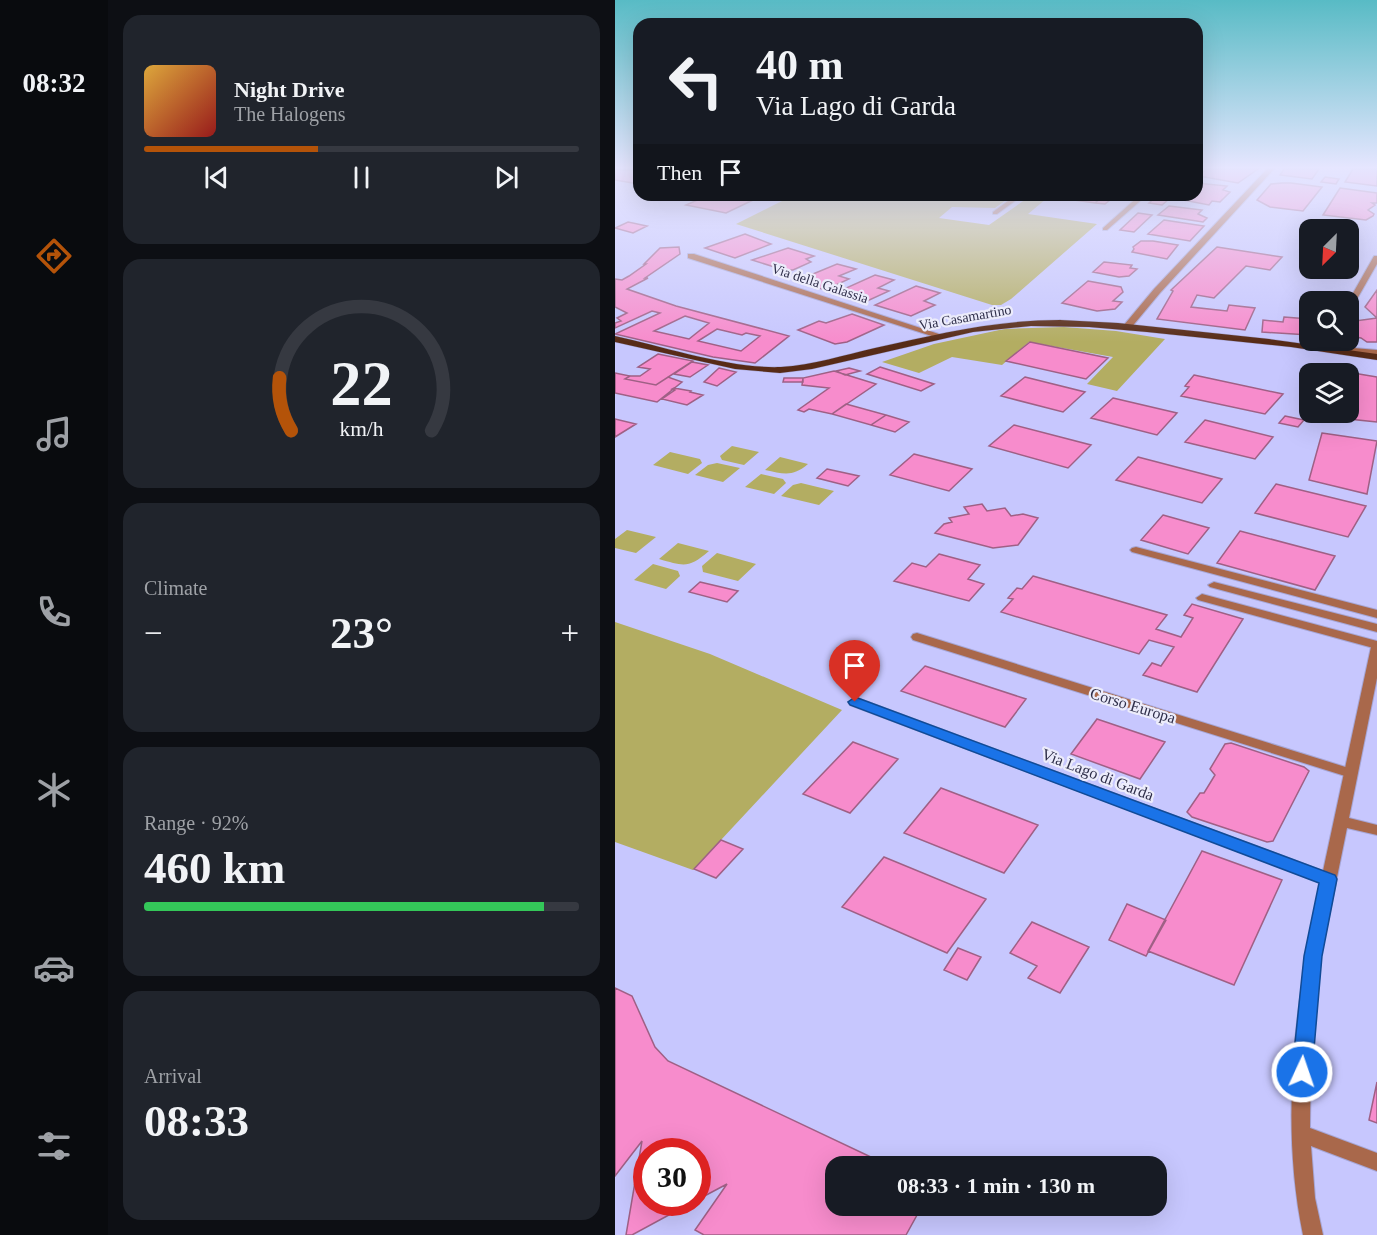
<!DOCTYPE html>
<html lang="en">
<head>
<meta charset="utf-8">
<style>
  body { margin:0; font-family:"Times New Roman",serif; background:#20242c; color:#f1f3f6; height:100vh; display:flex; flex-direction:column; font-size:22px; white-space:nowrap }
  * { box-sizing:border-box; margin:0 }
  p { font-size:20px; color:#9ea1a6 }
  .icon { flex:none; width:33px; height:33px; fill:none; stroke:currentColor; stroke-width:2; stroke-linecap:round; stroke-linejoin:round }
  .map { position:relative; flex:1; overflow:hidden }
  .side { display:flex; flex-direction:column; gap:15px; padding:15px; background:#0d0f14; width:507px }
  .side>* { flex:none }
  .banner { position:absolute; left:18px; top:18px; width:570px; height:183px; border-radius:18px; box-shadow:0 6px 24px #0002; background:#171b24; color:#f1f3f6; overflow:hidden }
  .needle { width:39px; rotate:204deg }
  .controls { position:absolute; left:684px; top:219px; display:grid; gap:12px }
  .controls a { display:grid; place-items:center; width:60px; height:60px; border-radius:12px; background:#171b24; box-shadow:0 6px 24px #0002; font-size:30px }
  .speed { position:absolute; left:18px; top:1138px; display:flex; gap:12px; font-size:30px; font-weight:700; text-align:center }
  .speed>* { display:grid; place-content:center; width:78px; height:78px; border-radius:50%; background:#171b24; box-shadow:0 6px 24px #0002; line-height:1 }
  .speed .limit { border:9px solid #d22; background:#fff; color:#111 }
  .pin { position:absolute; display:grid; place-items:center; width:51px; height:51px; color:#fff; margin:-62px -26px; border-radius:50% 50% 50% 0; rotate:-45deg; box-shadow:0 0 6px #0007 }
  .pin .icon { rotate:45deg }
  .me { position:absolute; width:66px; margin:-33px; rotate:3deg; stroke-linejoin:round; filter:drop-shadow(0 0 4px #0008) }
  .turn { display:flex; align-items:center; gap:21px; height:126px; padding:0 24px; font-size:27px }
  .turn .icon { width:78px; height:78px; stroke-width:2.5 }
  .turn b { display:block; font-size:42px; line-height:51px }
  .then { display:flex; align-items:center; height:57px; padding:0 24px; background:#0003; gap:12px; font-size:22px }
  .big { font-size:45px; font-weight:600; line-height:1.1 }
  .side .widget { flex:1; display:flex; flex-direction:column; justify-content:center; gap:9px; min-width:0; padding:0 21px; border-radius:18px; background:#20242c }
  .side .dial { align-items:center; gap:0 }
  .dial svg { height:156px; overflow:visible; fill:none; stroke:#363941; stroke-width:7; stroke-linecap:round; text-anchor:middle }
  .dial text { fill:#f1f3f6; stroke:none }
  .song { display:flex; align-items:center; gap:18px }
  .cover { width:72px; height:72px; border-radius:9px; background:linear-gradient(135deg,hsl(40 70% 55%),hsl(0 70% 35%)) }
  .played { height:6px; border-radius:3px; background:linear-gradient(90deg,#b45309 40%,#363941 40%) }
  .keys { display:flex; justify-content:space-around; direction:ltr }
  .heat { display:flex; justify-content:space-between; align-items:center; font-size:33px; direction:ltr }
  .charge { height:9px; border-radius:4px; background:linear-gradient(90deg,#34c759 92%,#363941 0) }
  .trip { position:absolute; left:210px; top:1156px; width:342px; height:60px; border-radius:18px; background:#171b24; box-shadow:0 6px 24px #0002; font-weight:600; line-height:60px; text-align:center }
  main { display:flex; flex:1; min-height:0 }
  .tabs { display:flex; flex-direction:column; width:108px; justify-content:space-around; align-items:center; background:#090b0e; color:#9ea1a6 }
  .tabs .icon { width:42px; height:42px }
  .tabs .selected { color:#b45309 }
  .tabs b { font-size:27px; color:#f1f3f6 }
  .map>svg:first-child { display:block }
</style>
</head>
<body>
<main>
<nav class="tabs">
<b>08:32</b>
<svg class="icon selected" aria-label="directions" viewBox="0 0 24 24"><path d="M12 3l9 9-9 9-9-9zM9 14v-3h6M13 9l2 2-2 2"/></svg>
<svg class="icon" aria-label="music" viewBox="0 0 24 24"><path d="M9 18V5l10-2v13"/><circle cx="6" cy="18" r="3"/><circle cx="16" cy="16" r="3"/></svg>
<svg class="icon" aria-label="phone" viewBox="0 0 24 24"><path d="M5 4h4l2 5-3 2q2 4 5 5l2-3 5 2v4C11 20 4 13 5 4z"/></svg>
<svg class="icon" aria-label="climate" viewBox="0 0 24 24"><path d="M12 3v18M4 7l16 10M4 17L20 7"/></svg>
<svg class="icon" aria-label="car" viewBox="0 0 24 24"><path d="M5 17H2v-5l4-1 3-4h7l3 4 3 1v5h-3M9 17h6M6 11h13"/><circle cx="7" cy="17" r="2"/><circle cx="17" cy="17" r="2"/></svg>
<svg class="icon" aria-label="filters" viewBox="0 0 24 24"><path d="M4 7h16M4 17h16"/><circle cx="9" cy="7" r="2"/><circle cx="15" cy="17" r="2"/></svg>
</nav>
<section class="side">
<div class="widget">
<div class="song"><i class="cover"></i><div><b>Night Drive</b><p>The Halogens</p></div></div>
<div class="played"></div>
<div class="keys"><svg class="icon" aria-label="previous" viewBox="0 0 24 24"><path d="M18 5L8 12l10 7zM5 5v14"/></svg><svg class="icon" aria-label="pause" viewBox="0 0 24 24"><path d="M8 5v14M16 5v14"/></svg><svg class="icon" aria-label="next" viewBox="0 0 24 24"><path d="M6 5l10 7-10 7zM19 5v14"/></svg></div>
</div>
<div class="widget dial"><svg viewBox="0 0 100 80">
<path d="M14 69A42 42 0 1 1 86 69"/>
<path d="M14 69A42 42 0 0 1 8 42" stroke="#b45309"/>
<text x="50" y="56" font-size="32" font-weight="700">22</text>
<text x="50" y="72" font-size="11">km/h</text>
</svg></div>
<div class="widget"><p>Climate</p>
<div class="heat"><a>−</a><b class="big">23°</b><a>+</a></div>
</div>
<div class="widget"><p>Range · 92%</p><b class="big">460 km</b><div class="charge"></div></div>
<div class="widget"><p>Arrival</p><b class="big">08:33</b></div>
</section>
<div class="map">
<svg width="762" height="1235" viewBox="0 0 762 1235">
  <rect width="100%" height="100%" fill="#c7c7fe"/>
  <path fill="#b3ad62" d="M 179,195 L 398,195 L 380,208 L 337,207 L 324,218 L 374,225 L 414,197 L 431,199 L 413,214 L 482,224 L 396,299 L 386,305 L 377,305 L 121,224 Z
    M 449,327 L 501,331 L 550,339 L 502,391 L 472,384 L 498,357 L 414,342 L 387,365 L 337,357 L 304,373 L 267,362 L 319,344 L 389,329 Z
    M 117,446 L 144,452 L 129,465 L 107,460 L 105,456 Z
    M 55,452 L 85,459 L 87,463 L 73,474 L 38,465 Z
    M 165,457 L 193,464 C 178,477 169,474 150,470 Z
    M 102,463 L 125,468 L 108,482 L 80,475 L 93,465 Z
    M 146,474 L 168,479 L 171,483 L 159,494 L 130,487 Z
    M 186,483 L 219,491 L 204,505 L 166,496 L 178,485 Z
    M 12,530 L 41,537 L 21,553 L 0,548 L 0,539 Z
    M 63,543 L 94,551 C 73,569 69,566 44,559 Z
    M 102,553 L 141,564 L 123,581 L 88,572 L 87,566 Z
    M 38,564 L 63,571 L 65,576 L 51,589 L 19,580 Z
    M 0,622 L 95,654 L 227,710 L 78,870 L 0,842 Z"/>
  <path fill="#f78ccc" stroke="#9f6085" stroke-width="1.5" fill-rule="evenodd" d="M 592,169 L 643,169 L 623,183 L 584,176 Z
    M 669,169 L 704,169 L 697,179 L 665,175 Z
    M 738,169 L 762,169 L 762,186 L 730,182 Z
    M 0,170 L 24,170 L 24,184 L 0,180 Z
    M 710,177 L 724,179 L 721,184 L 706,182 Z
    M 582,183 L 612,186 L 608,190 L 615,192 L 605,202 L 597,201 L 594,205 L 563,199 L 567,195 L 582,195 Z
    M 667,183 L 676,183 L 707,187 L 688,211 L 655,207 L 642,200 L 656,184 Z
    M 725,188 L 762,193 L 762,203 L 757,203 L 760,205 L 753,210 L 759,214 L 758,216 L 751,220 L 708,215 Z
    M 94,195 L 102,195 L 136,201 L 111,213 L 71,205 Z
    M 424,195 L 490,195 L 480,203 Z
    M 490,195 L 501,195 L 490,204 L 480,203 Z
    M 541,197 L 554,199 L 547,205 L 534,203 Z
    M 554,206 L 587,210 L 583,214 L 592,218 L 588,222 L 543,215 Z
    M 523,213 L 537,215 L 519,232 L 505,230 Z
    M 549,220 L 589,226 L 575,241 L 533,234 Z
    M 13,222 L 32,226 L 18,233 L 0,228 Z
    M 130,234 L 156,244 L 120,258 L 90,248 Z
    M 526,241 L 538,241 L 563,245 L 552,259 L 517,252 L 519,249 L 518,247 Z
    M 64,247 L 65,254 L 30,278 L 33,278 L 12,289 L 61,306 L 174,336 L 140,363 L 98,357 L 0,334 L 45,313 L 37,311 L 0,328 L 0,323 L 6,321 L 2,318 L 12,313 L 0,307 L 0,279 L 7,280 L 14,276 L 31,264 L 29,264 L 45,248 ZM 70,316 L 94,323 L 74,339 L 39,331 ZM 102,329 L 127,335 L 131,333 L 145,336 L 126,351 L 83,341 Z
    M 602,247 L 667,257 L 655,270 L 631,266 L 599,298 L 582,295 L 576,307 L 612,311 L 614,305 L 640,308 L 630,330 L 542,319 L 558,291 L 556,290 Z
    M 173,248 L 199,256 L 191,259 L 196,262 L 178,270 L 169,270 L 137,260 Z
    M 489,262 L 517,265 L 515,268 L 522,269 L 514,276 L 504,277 L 478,272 Z
    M 222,264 L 241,269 L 224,276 L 234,279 L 210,290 L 181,281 Z
    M 734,264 L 742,266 L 736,276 L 713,272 L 715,268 L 734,268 Z
    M 260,275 L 279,280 L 263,288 L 274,291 L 250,302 L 220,293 Z
    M 473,281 L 506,287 L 508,292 L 498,301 L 507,302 L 500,309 L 482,311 L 447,303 Z
    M 301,286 L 325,293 L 309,301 L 320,305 L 296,316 L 260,305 Z
    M 762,290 L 762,318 L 750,307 Z
    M 237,314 L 269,325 L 232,342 L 220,344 L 183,330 L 204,321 L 211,323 Z
    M 669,317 L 694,319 L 694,335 L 647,332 L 648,320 L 668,322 Z
    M 762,318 L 762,342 L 752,342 L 746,338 L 735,336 L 741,326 L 738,324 L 742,323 L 740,321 Z
    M 415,342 L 493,358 L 471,379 L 391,361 Z
    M 43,354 L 78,361 L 41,385 L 10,379 L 15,376 L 25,376 L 35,369 L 23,367 Z
    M 77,362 L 93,365 L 75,377 L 59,374 Z
    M 265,367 L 319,384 L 306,391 L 252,374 Z
    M 104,368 L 121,372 L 102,386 L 89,382 Z
    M 234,368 L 245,371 L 230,375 L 221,371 Z
    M 219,371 L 261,384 L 217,414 L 194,409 L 189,412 L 183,410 L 214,388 L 187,385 L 188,378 Z
    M 0,373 L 15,376 L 10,379 L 41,385 L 53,377 L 67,382 L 42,402 L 0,393 Z
    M 738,373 L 762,377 L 762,422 L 724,418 L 726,412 L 734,412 L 734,380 L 735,381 Z
    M 579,375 L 668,394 L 650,414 L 566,396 L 574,387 L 570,386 Z
    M 410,377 L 470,392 L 448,412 L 386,396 Z
    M 169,378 L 188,378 L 188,382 L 168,382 Z
    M 59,388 L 76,391 L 75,392 L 88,395 L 72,405 L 47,399 L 60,390 L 57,389 Z
    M 498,398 L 562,413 L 542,435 L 476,418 Z
    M 231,404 L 271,415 L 256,425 L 217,414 Z
    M 271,415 L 294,422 L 280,432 L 256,425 Z
    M 670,416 L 689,420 L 683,427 L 664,423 Z
    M 0,419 L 21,424 L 0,437 Z
    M 590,420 L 658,437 L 640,459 L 570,442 Z
    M 399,425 L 476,445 L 453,468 L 374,446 Z
    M 707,433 L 762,441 L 752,494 L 694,480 Z
    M 299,454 L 357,469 L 334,491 L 275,475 Z
    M 523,457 L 607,479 L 587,503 L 501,480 Z
    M 212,469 L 244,476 L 233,486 L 202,478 Z
    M 661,484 L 751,506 L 733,537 L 640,513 Z
    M 367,504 L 372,511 L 390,508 L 396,516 L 408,514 L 423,518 L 403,545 L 378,548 L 320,533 L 329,524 L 337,522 L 334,518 L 354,514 L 349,507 Z
    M 548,515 L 594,528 L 573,554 L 526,540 Z
    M 625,531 L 720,556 L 700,590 L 602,563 Z
    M 324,554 L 365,565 L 353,579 L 369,584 L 354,601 L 279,581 L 297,563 L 311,567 Z
    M 418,576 L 552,615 L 541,629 L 566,637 L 578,618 L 569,615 L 577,604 L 628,619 L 582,692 L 528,675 L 537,663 L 546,666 L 559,647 L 534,640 L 524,654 L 386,612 L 398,599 L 393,598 L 402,588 L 407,589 Z
    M 85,582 L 123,591 L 112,602 L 74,592 Z
    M 310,666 L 411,699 L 390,727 L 286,691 Z
    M 482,719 L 550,742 L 525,779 L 456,754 Z
    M 238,742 L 283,759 L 235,813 L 188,794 Z
    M 616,743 L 689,767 L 694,771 L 658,841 L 652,842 L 577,817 L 572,812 L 585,793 L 589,793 L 600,775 L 595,769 L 610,744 Z
    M 326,788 L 423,825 L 389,873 L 289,833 Z
    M 106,840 L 128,849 L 101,878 L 79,869 Z
    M 587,851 L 667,880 L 619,985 L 533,951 Z
    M 269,857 L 371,899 L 332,953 L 227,907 Z
    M 512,904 L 551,920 L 531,956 L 494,940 Z
    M 417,922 L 474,947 L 445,993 L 413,978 L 422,966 L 395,953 Z
    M 343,948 L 366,957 L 352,980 L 329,970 Z
    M 0,988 L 17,996 L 40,1047 L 53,1061 L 277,1167 L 220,1167 L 220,1206 L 307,1206 L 291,1235 L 89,1235 L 80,1230 L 112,1184 L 82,1200 L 82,1152 L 32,1152 L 32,1203 L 76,1203 L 17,1235 L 11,1235 L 27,1141 L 0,1176 Z
    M 762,1082 L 762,1123 L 754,1120 Z"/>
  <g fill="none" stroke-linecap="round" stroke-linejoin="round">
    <g stroke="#a6a6d6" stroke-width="2">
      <path id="lane" d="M 401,195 L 408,195 L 382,214 L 378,214 L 378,212 Z
        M 525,195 L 532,195 L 492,230 L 488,230 L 488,228 Z
        M 521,547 L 762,610 L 762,618 L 517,552 L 515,550 L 517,548 Z
        M 599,582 L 762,624 L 762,632 L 595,587 L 593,585 Z
        M 587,594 L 762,641 L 762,649 L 583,600 L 581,598 Z
        M 302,633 L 740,770 L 742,773 L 740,776 L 730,776 L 298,640 L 296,637 L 298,634 Z"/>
    </g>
    <g stroke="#a6a6d6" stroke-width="2">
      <path id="street" d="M 652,169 L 659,169 L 545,293 L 515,329 L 509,329 L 509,325 L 539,289 Z
        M 73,254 L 79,254 L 330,336 L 323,338 L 73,258 Z
        M 759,256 L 762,256 L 762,264 L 738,306 L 734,308 L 733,302 Z
        M 710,340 L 718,340 L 715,346 L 762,350 L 762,356 L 707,350 L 706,348 Z
        M 762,643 L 762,678 L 734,818 L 762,825 L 762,835 L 732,828 L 706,956 L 696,1051 L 695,1128 L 762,1153 L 762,1171 L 696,1146 L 700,1198 L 708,1235 L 688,1235 C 664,1118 681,997 706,882 L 235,705 L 233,702 L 240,698 L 245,699 L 708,871 L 756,647 Z"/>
    </g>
    <g stroke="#a6a6d6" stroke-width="1">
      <path id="primary" d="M 445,320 L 503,323 L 654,339 L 762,354 L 762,360 L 676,347 L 532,332 L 474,327 L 416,326 L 358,332 L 197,369 L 165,373 L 120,369 L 0,342 L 0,336 C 50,347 116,369 166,367 C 198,365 229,355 260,348 C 323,334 380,320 445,320 Z"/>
    </g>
    <use href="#lane" fill="#a9684b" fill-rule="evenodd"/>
    <use href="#street" fill="#a9684b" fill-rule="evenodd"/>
    <use href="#primary" fill="#572b17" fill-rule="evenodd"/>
  </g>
  <linearGradient id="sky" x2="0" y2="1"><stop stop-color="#58bbc5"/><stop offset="0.49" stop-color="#e6e6ff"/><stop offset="1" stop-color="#e6e6ff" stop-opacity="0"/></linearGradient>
  <rect width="762" height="342" fill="url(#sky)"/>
  <path fill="#1a73e8" stroke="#114b97" stroke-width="1.5" d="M 240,697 L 720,875 L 722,879 L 707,956 L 697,1072 L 694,1078 L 687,1081 L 680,1078 L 677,1072 L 689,956 L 704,883 L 235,705 L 233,702 Z"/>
  <g text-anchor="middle" stroke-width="4.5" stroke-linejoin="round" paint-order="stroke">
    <g font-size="14" fill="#2f2f4a" stroke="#ececfb">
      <text transform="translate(205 283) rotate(18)" y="5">Via della Galassia</text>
      <text transform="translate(350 317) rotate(-10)" y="5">Via Casamartino</text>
    </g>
    <g font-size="16" fill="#2f2f4a" stroke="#ececfb">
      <text transform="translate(518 705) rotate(17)" y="6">Corso Europa</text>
      <text transform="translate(483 774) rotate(21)" y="6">Via Lago di Garda</text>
    </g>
  </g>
</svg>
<div class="controls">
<a><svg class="needle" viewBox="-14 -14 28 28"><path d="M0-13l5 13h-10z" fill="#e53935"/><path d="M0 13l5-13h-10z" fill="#9ea1a6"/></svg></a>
<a><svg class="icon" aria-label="search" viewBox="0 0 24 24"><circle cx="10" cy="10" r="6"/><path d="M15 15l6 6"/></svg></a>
<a><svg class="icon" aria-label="layers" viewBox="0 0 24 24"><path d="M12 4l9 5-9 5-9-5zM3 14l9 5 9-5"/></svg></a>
</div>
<div class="speed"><div class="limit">30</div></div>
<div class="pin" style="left:240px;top:702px;background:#d93025"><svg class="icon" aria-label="arrive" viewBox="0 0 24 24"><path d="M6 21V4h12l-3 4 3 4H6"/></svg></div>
<svg class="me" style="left:687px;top:1072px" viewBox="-20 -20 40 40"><circle r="17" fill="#1a73e8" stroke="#fff" stroke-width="3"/><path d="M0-11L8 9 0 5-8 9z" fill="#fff"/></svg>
<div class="trip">08:33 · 1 min · 130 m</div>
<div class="banner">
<div class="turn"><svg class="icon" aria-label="left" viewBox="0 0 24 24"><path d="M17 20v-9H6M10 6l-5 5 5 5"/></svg><div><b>40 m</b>Via Lago di Garda</div></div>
<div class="then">Then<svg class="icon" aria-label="arrive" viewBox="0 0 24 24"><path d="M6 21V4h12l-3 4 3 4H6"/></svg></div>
</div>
</div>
</main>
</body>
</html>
